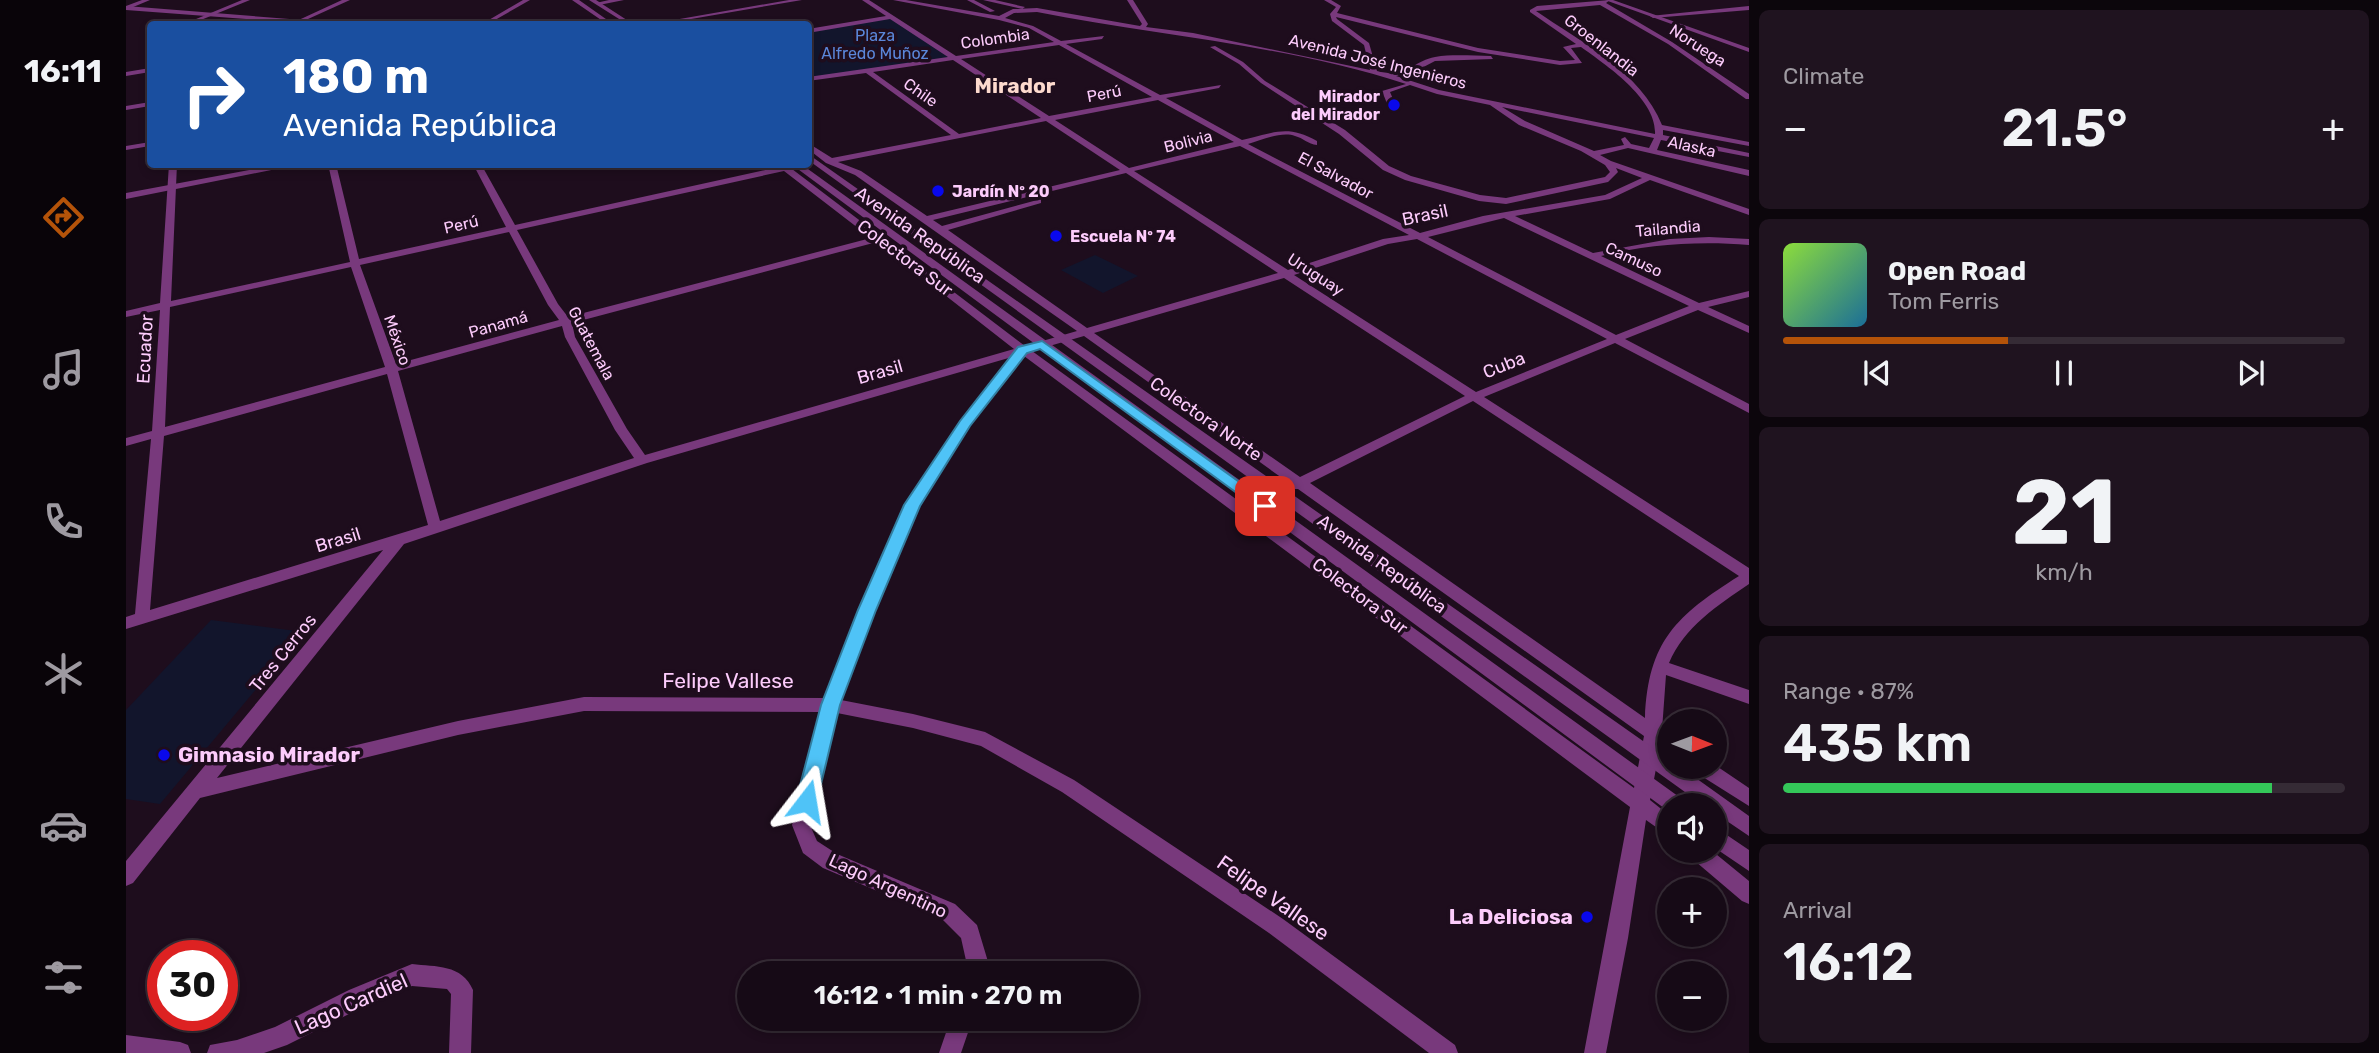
<!DOCTYPE html>
<html lang="en">
<head>
<meta charset="utf-8">
<style>
  body { margin:0; font-family:Rubik,sans-serif; background:#1f131f; color:#f1f3f6; height:100vh; display:flex; flex-direction:column; font-size:26px; white-space:nowrap }
  * { box-sizing:border-box; margin:0 }
  p { font-size:23px; color:#9e9aa1 }
  .icon { flex:none; width:38px; height:38px; fill:none; stroke:currentColor; stroke-width:2; stroke-linecap:round; stroke-linejoin:round }
  .map { position:relative; flex:1; overflow:hidden }
  .details { display:flex; flex-direction:column; gap:10px; padding:10px; background:#0c060c; width:630px }
  .details>* { flex:none }
  .banner { position:absolute; left:21px; top:21px; width:665px; height:147px; border-radius:7px; box-shadow:0 4px 10px #0003,0 0 0 2px #352b35; background:#1a4fa0; color:#fff; overflow:hidden }
  .needle { width:46px; rotate:91deg }
  .controls { position:absolute; left:1531px; top:709px; display:grid; gap:14px }
  .controls a { display:grid; place-items:center; width:70px; height:70px; border-radius:50%; background:#160a16; box-shadow:0 4px 10px #0003,0 0 0 2px #352b35; font-size:35px }
  .speed { position:absolute; left:21px; top:940px; display:flex; gap:14px; font-size:35px; font-weight:700; text-align:center }
  .speed>* { display:grid; place-content:center; width:91px; height:91px; border-radius:50%; background:#160a16; box-shadow:0 4px 10px #0003,0 0 0 2px #352b35; line-height:1 }
  .speed .limit { border:10px solid #d22; background:#fff; color:#111 }
  .pin { position:absolute; display:grid; place-items:center; width:60px; height:60px; color:#fff; margin:-30px; border-radius:14px; box-shadow:0 4px 10px #0006 }
  .me { position:absolute; width:77px; margin:-38px; rotate:14deg; stroke-linejoin:round; filter:drop-shadow(0 0 5px #0008) }
  .turn { display:flex; align-items:center; gap:24px; height:147px; padding:0 21px; font-size:32px }
  .turn .icon { width:91px; height:91px; stroke-width:2.5 }
  .turn b { display:block; font-size:49px; line-height:60px }
  .big { font-size:52px; font-weight:600; line-height:1.1 }
  .details .card { flex:1; display:flex; flex-direction:column; justify-content:center; gap:10px; min-width:0; padding:0 24px; border-radius:10px; background:#1f131f }
  .details .dial { align-items:center; gap:0 }
  .dial b { font-size:91px; line-height:1 }
  .song { display:flex; align-items:center; gap:21px }
  .cover { width:84px; height:84px; border-radius:10px; background:linear-gradient(135deg,hsl(90 70% 55%),hsl(200 70% 35%)) }
  .played { height:7px; border-radius:4px; background:linear-gradient(90deg,#b45309 40%,#352b35 40%) }
  .keys { display:flex; justify-content:space-around; direction:ltr }
  .heat { display:flex; justify-content:space-between; align-items:center; font-size:38px; direction:ltr }
  .charge { height:10px; border-radius:5px; background:linear-gradient(90deg,#34c759 87%,#352b35 0) }
  .trip { position:absolute; left:611px; top:961px; width:402px; height:70px; border-radius:35px; background:#160a16; box-shadow:0 4px 10px #0003,0 0 0 2px #352b35; font-weight:600; line-height:70px; text-align:center }
  main { display:flex; flex:1; min-height:0 }
  .tab-bar { display:flex; flex-direction:column; width:126px; justify-content:space-around; align-items:center; background:#090409; color:#9e9aa1 }
  .tab-bar .icon { width:49px; height:49px }
  .tab-bar .current { color:#b45309 }
  .tab-bar b { font-size:32px; color:#f1f3f6 }
  .map>svg:first-child { display:block }
</style>
</head>
<body>
<main>
<nav class="tab-bar">
<b>16:11</b>
<svg class="icon current" aria-label="directions" viewBox="0 0 24 24"><path d="M12 3l9 9-9 9-9-9zM9 14v-3h6M13 9l2 2-2 2"/></svg>
<svg class="icon" aria-label="music" viewBox="0 0 24 24"><path d="M9 18V5l10-2v13"/><circle cx="6" cy="18" r="3"/><circle cx="16" cy="16" r="3"/></svg>
<svg class="icon" aria-label="phone" viewBox="0 0 24 24"><path d="M5 4h4l2 5-3 2q2 4 5 5l2-3 5 2v4C11 20 4 13 5 4z"/></svg>
<svg class="icon" aria-label="climate" viewBox="0 0 24 24"><path d="M12 3v18M4 7l16 10M4 17L20 7"/></svg>
<svg class="icon" aria-label="car" viewBox="0 0 24 24"><path d="M5 17H2v-5l4-1 3-4h7l3 4 3 1v5h-3M9 17h6M6 11h13"/><circle cx="7" cy="17" r="2"/><circle cx="17" cy="17" r="2"/></svg>
<svg class="icon" aria-label="filters" viewBox="0 0 24 24"><path d="M4 7h16M4 17h16"/><circle cx="9" cy="7" r="2"/><circle cx="15" cy="17" r="2"/></svg>
</nav>
<div class="map">
<svg width="1623" height="1053" viewBox="0 0 1623 1053">
  <rect width="100%" height="100%" fill="#1e0d1d"/>
  <path fill="#12152c" d="M 766,17 L 827,58 L 683,79 L 683,31 Z
    M 969,255 L 1012,276 L 977,293 L 935,270 Z
    M 85,620 L 178,632 L 34,804 L 0,799 L 0,710 Z"/>
  <g fill="none" stroke-linecap="round" stroke-linejoin="round">
    <path fill="#78397c" fill-rule="evenodd" d="M 16,0 L 24,0 L 0,10 L 0,6 Z
      M 116,0 L 124,0 L 65,24 L 58,24 Z
      M 216,0 L 224,0 L 171,24 L 164,24 Z
      M 397,0 L 404,0 L 362,24 L 356,24 Z
      M 483,0 L 498,0 L 473,5 L 470,3 Z
      M 663,0 L 676,0 L 536,24 L 525,24 Z
      M 736,0 L 743,0 L 830,56 L 928,42 L 903,28 L 873,20 L 767,0 L 780,0 L 873,16 L 887,9 L 911,8 L 1014,26 L 1016,24 L 1001,0 L 1007,0 L 1022,24 L 1020,27 L 1067,33 L 1244,70 L 1238,45 L 1206,21 L 1204,14 L 1210,7 L 1198,0 L 1205,0 L 1215,6 L 1211,13 L 1352,48 L 1434,61 L 1449,60 L 1437,47 L 1450,44 L 1404,12 L 1404,10 L 1411,6 L 1484,0 L 1480,3 L 1546,42 L 1623,94 L 1623,99 L 1620,99 L 1542,44 L 1474,5 L 1410,11 C 1455,42 1515,72 1536,125 L 1623,142 L 1623,146 L 1537,130 L 1537,135 L 1623,153 L 1623,157 L 1535,140 L 1531,150 L 1623,170 L 1623,176 L 1502,148 L 1474,155 L 1485,161 L 1623,209 L 1623,215 L 1524,180 L 1484,199 L 1389,216 L 1467,253 L 1544,239 L 1583,237 L 1623,239 L 1623,245 C 1573,241 1524,244 1475,256 L 1573,303 L 1623,291 L 1623,297 L 1582,307 L 1623,326 L 1623,333 L 1572,310 L 1499,339 L 1623,404 L 1623,413 L 1489,343 L 1358,397 L 1623,568 L 1623,584 C 1592,605 1558,627 1543,663 L 1623,690 L 1623,704 L 1540,675 L 1536,730 L 1544,735 L 1544,752 L 1534,748 L 1524,800 L 1544,816 L 1544,837 L 1520,820 L 1502,938 L 1480,1053 L 1458,1053 L 1504,807 L 898,356 L 844,426 L 793,505 L 749,610 L 715,700 L 787,714 L 859,732 L 948,780 L 1157,919 L 1329,1045 L 1332,1053 L 1303,1053 L 1143,933 L 936,792 L 855,746 L 787,728 L 711,713 L 684,825 L 691,841 L 711,854 L 829,904 L 851,925 L 863,965 L 860,973 L 838,973 L 841,965 L 835,938 L 815,918 L 697,868 L 677,853 L 666,825 L 695,712 L 458,711 L 332,735 L 74,798 L 7,883 L 0,886 L 0,861 L 257,550 L 0,629 L 0,617 L 9,614 L 25,439 L 0,446 L 0,438 L 26,431 L 34,310 L 0,317 L 0,311 L 34,303 L 43,164 L 51,164 L 45,301 L 224,262 L 202,164 L 210,164 L 233,259 L 380,227 L 347,164 L 355,164 L 389,225 L 653,167 L 650,164 L 681,164 L 666,169 L 899,346 L 951,331 L 729,175 L 700,163 L 682,149 L 682,143 L 706,158 L 825,135 L 740,73 L 682,81 L 682,77 L 822,57 L 764,19 L 682,33 L 682,29 L 760,16 ZM 911,12 C 1034,36 1161,45 1280,84 L 1256,91 L 1262,106 L 1266,108 L 1270,106 L 1264,92 L 1284,85 L 1311,94 L 1364,105 L 1393,125 L 1455,151 L 1479,165 L 1484,172 L 1479,177 L 1380,198 L 1354,195 L 1285,176 L 1263,166 L 1219,130 L 1139,81 L 1117,62 L 1089,46 L 1084,47 L 1113,64 L 1135,83 L 1213,134 L 1257,170 L 1279,180 L 1353,201 L 1380,204 L 1482,182 L 1492,172 L 1490,168 L 1516,178 L 1479,195 L 1357,216 L 1294,233 L 1122,144 C 1136,140 1156,131 1169,136 C 1177,138 1182,144 1191,145 L 1191,141 C 1161,124 1148,133 1116,140 L 1040,98 L 1093,88 L 1095,85 L 1034,95 L 940,44 L 976,39 L 978,36 L 935,41 L 907,26 L 879,18 L 888,13 ZM 1210,17 L 1352,52 L 1434,65 L 1456,63 L 1445,48 L 1455,47 C 1480,65 1531,99 1529,134 L 1313,90 L 1270,76 L 1288,72 L 1309,61 L 1367,59 L 1365,56 C 1347,56 1327,54 1309,57 C 1286,61 1282,79 1251,71 L 1243,43 L 1211,19 ZM 933,45 L 1026,97 L 923,116 L 835,59 ZM 827,60 L 915,118 L 833,134 L 747,72 ZM 1032,100 L 1108,142 L 1003,168 L 929,120 ZM 1376,107 L 1528,138 L 1523,148 L 1505,144 L 1499,137 L 1495,139 L 1498,145 L 1468,151 L 1399,121 ZM 920,121 L 994,170 L 801,216 L 735,171 L 712,162 ZM 1114,146 L 1283,235 L 1257,239 L 1162,270 L 1008,171 ZM 658,171 L 745,238 L 442,317 L 432,304 L 391,230 ZM 1000,173 L 1152,273 L 961,328 L 822,230 L 915,203 L 915,199 L 816,226 L 807,220 ZM 1378,218 L 1563,306 L 1490,335 L 1302,237 ZM 383,232 L 422,305 L 433,320 L 270,364 L 234,265 ZM 1291,239 L 1481,339 L 1350,392 L 1168,275 L 1262,244 ZM 751,242 L 888,349 L 519,455 L 501,429 L 449,337 L 446,323 ZM 225,267 L 259,367 L 39,427 L 44,307 ZM 1158,278 L 1339,396 L 1174,477 L 968,333 ZM 436,326 L 439,337 L 489,430 L 508,458 L 314,521 L 272,371 ZM 958,336 L 1163,483 L 1160,486 L 1162,489 L 1172,489 L 1518,736 L 1508,788 L 906,351 ZM 886,357 L 835,421 L 779,505 L 733,610 L 699,698 L 458,697 L 332,721 L 91,778 L 278,544 L 521,463 ZM 261,374 L 302,525 L 24,610 L 38,436 ZM 1347,401 L 1613,576 C 1551,615 1522,641 1519,718 L 1184,483 Z
      M 841,0 L 848,0 L 869,11 L 864,12 Z
      M 857,0 L 869,0 L 899,7 L 896,9 Z
      M 1623,6 L 1623,10 L 1527,18 L 1524,16 Z
      M 24,68 L 24,72 L 0,76 L 0,72 Z
      M 24,102 L 24,106 L 0,110 L 0,106 Z
      M 24,142 L 24,146 L 0,150 L 0,146 Z
      M 1589,765 L 1623,788 L 1623,806 L 1569,772 L 1566,766 Z
      M 1561,850 L 1585,850 L 1623,881 L 1623,904 L 1616,901 L 1563,856 Z
      M 286,964 C 310,967 336,964 347,990 L 345,1053 L 323,1053 L 325,994 L 321,989 L 286,986 L 239,1006 L 161,1045 L 138,1053 L 81,1053 L 84,1045 L 111,1040 L 149,1027 L 223,990 Z
      M 825,1018 L 847,1018 L 835,1053 L 813,1053 Z
      M 0,1035 L 54,1042 L 62,1045 L 65,1053 L 0,1053 Z"/>
    <path fill="#78397c" fill-rule="evenodd" d="M 446,0 L 453,0 L 487,24 L 481,24 Z
      M 463,0 L 470,0 L 507,24 L 501,24 Z
      M 1479,0 L 1487,0 L 1623,48 L 1623,52 Z
      M 0,6 L 202,22 L 205,24 L 186,24 L 0,10 Z
      M 682,154 L 1544,760 L 1544,766 L 1553,766 L 1623,816 L 1623,836 L 1589,813 L 1589,805 L 1577,805 L 682,160 Z
      M 155,164 L 175,164 L 0,199 L 0,193 Z
      M 665,164 L 675,164 L 1556,799 L 1558,805 L 1544,805 L 1542,811 Z
      M 1589,827 L 1623,850 L 1623,871 L 1589,848 Z"/>
  </g>
  <path fill="#4fc3f7" stroke="#337fa1" stroke-width="2" d="M 916,341 L 1147,506 L 1145,510 L 1134,510 L 914,349 L 901,353 L 844,426 L 794,506 L 750,610 L 714,705 L 691,801 L 688,808 L 681,811 L 673,808 L 670,801 L 695,705 L 732,610 L 778,505 L 834,421 L 892,347 Z"/>
  <g fill="#0908ed" stroke="#1e0d1d" stroke-width="2.5">
    <circle cx="1268" cy="105" r="7"/>
    <circle cx="812" cy="191" r="7"/>
    <circle cx="930" cy="236" r="7"/>
    <circle cx="38" cy="755" r="7"/>
    <circle cx="1461" cy="917" r="7"/>
  </g>
  <g text-anchor="middle" stroke-width="7" stroke-linejoin="round" paint-order="stroke">
    <g font-size="16" fill="#5b87da" stroke="#1e0d1d">
      <text x="749" y="41">Plaza<tspan x="749" dy="18">Alfredo Muñoz</tspan></text>
    </g>
    <g font-size="16" fill="#fdccfc" stroke="#1e0d1d">
      <text transform="translate(869 38) rotate(-8)" y="6">Colombia</text>
      <text transform="translate(1476 45) rotate(38)" y="6">Groenlandia</text>
      <text transform="translate(1572 45) rotate(33)" y="6">Noruega</text>
      <text transform="translate(1252 61) rotate(14)" y="6">Avenida José Ingenieros</text>
      <text transform="translate(795 92) rotate(35)" y="6">Chile</text>
      <text transform="translate(978 93) rotate(-11)" y="6">Perú</text>
      <text transform="translate(1062 141) rotate(-14)" y="6">Bolivia</text>
      <text transform="translate(1566 146) rotate(13)" y="6">Alaska</text>
      <text transform="translate(1210 175) rotate(28)" y="6">El Salvador</text>
      <text transform="translate(335 224) rotate(-13)" y="6">Perú</text>
      <text transform="translate(1542 228) rotate(-5)" y="6">Tailandia</text>
      <text transform="translate(1508 259) rotate(25)" y="6">Camuso</text>
      <text transform="translate(1190 274) rotate(33)" y="6">Uruguay</text>
      <text transform="translate(372 324) rotate(-16)" y="6">Panamá</text>
      <text transform="translate(272 340) rotate(71)" y="6">México</text>
      <text transform="translate(466 343) rotate(62)" y="6">Guatemala</text>
    </g>
    <g font-size="16" font-weight="bold" fill="#fdccfc" stroke="#1e0d1d" text-anchor="start">
      <text x="1254" y="102" text-anchor="end">Mirador<tspan x="1254" dy="18">del Mirador</tspan></text>
      <text x="826" y="197">Jardín Nº 20</text>
      <text x="944" y="242">Escuela Nº 74</text>
    </g>
    <g font-size="18" fill="#fdccfc" stroke="#1e0d1d">
      <text transform="translate(1299 215) rotate(-12)" y="6">Brasil</text>
      <text transform="translate(794 235) rotate(35)" y="6">Avenida República</text>
      <text transform="translate(779 258) rotate(37)" y="6">Colectora Sur</text>
      <text transform="translate(19 349) rotate(-87)" y="6">Ecuador</text>
      <text transform="translate(1378 365) rotate(-22)" y="6">Cuba</text>
      <text transform="translate(754 372) rotate(-16)" y="6">Brasil</text>
      <text transform="translate(1080 419) rotate(35)" y="6">Colectora Norte</text>
      <text transform="translate(212 540) rotate(-17)" y="6">Brasil</text>
      <text transform="translate(1256 564) rotate(36)" y="6">Avenida República</text>
      <text transform="translate(1234 596) rotate(37)" y="6">Colectora Sur</text>
      <text transform="translate(157 653) rotate(-51)" y="6">Tres Cerros</text>
      <text transform="translate(762 886) rotate(25)" y="6">Lago Argentino</text>
    </g>
    <g font-size="21" font-weight="bold" fill="#fddace" stroke="#1e0d1d">
      <text x="889" y="93">Mirador</text>
    </g>
    <g font-size="21" fill="#fdccfc" stroke="#1e0d1d">
      <text x="602" y="688">Felipe Vallese</text>
      <text transform="translate(1147 898) rotate(35)" y="7">Felipe Vallese</text>
      <text transform="translate(225 1004) rotate(-24)" y="7">Lago Cardiel</text>
    </g>
    <g font-size="21" font-weight="bold" fill="#fdccfc" stroke="#1e0d1d" text-anchor="start">
      <text x="52" y="762">Gimnasio Mirador</text>
      <text x="1447" y="924" text-anchor="end">La Deliciosa</text>
    </g>
  </g>
</svg>
<div class="controls">
<a><svg class="needle" viewBox="-14 -14 28 28"><path d="M0-13l5 13h-10z" fill="#e53935"/><path d="M0 13l5-13h-10z" fill="#9e9aa1"/></svg></a>
<a><svg class="icon" aria-label="sound" viewBox="0 0 24 24"><path d="M4 9h4l5-4v14l-5-4H4zM17 9q2 3 0 6"/></svg></a>
<a>+</a>
<a>−</a>
</div>
<div class="speed"><div class="limit">30</div></div>
<div class="pin" style="left:1139px;top:506px;background:#d93025"><svg class="icon" aria-label="arrive" viewBox="0 0 24 24"><path d="M6 21V4h12l-3 4 3 4H6"/></svg></div>
<svg class="me" style="left:681px;top:801px" viewBox="-20 -20 40 40"><path d="M0-17L14 15 0 8-14 15z" fill="#4fc3f7" stroke="#fff" stroke-width="4"/></svg>
<div class="trip">16:12 · 1 min · 270 m</div>
<div class="banner">
<div class="turn"><svg class="icon" aria-label="right" viewBox="0 0 24 24"><path d="M7 20v-9h11M14 6l5 5-5 5"/></svg><div><b>180 m</b>Avenida República</div></div>
</div>
</div>
<section class="details">
<div class="card"><p>Climate</p>
<div class="heat"><a>−</a><b class="big">21.5°</b><a>+</a></div>
</div>
<div class="card">
<div class="song"><i class="cover"></i><div><b>Open Road</b><p>Tom Ferris</p></div></div>
<div class="played"></div>
<div class="keys"><svg class="icon" aria-label="previous" viewBox="0 0 24 24"><path d="M18 5L8 12l10 7zM5 5v14"/></svg><svg class="icon" aria-label="pause" viewBox="0 0 24 24"><path d="M8 5v14M16 5v14"/></svg><svg class="icon" aria-label="next" viewBox="0 0 24 24"><path d="M6 5l10 7-10 7zM19 5v14"/></svg></div>
</div>
<div class="card dial"><b>21</b><p>km/h</p></div>
<div class="card"><p>Range · 87%</p><b class="big">435 km</b><div class="charge"></div></div>
<div class="card"><p>Arrival</p><b class="big">16:12</b></div>
</section>
</main>
</body>
</html>
